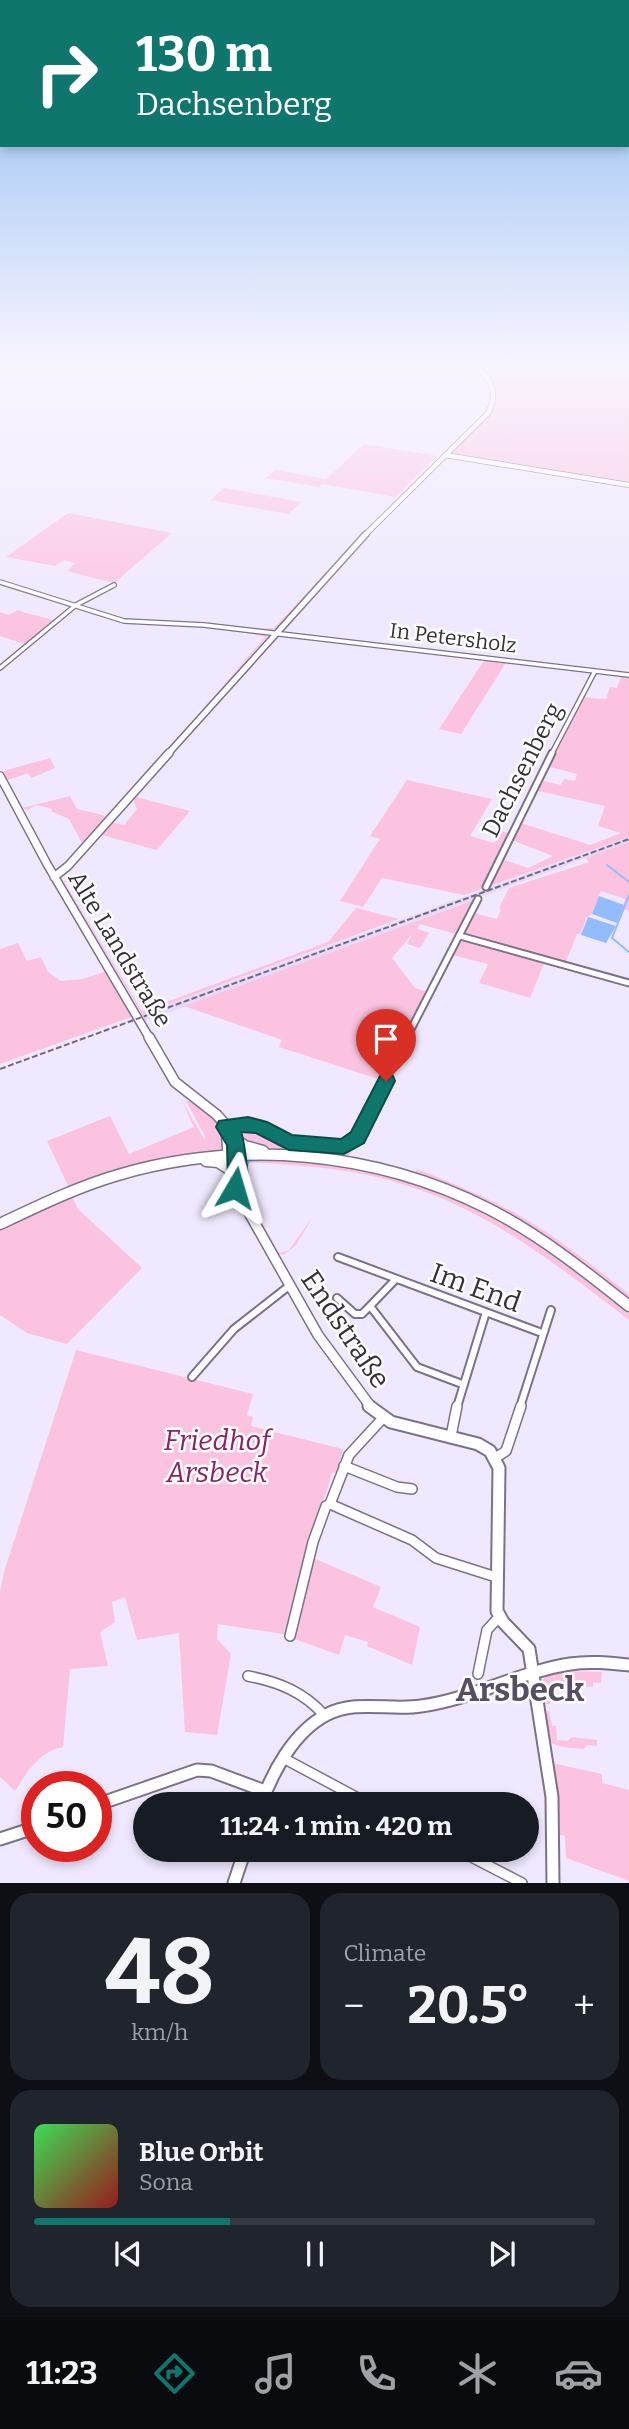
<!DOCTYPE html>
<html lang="en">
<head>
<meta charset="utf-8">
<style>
  body { margin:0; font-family:Bitter,serif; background:#20242c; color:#f1f3f6; height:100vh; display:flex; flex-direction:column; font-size:26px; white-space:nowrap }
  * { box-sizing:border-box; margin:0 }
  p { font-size:23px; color:#9ea1a6 }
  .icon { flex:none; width:38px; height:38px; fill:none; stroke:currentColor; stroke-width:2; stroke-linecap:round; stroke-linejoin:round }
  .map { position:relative; height:1883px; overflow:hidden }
  .details { display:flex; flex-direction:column; gap:10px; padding:10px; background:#0d0f14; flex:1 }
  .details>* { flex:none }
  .banner { position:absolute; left:0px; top:0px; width:630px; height:147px; box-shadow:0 4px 10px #0003; background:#0f766e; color:#fff; overflow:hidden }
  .speed { position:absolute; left:21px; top:1771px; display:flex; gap:14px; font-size:35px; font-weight:700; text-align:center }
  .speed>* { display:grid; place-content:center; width:91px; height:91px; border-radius:50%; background:#171b24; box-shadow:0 4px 10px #0003; line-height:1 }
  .speed .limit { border:10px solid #d22; background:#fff; color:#111 }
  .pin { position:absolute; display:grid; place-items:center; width:60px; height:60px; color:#fff; margin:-72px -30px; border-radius:50% 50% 50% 0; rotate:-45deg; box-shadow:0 0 7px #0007 }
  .pin .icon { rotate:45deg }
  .me { position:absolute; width:77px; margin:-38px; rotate:7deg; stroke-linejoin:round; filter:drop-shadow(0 0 5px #0008) }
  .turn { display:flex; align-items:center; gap:24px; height:147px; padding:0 21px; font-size:32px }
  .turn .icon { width:91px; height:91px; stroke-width:2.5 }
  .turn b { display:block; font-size:49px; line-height:60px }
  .big { font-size:52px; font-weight:700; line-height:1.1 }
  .details .widget { flex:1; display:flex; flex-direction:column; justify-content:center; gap:10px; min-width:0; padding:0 24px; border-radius:21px; background:#20242c }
  .details .dial { align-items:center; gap:0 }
  .dial b { font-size:91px; line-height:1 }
  .song { display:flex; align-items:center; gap:21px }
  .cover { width:84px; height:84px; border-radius:10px; background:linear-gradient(135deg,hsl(130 70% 55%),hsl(0 70% 35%)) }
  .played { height:7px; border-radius:4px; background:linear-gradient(90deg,#0f766e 35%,#363941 35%) }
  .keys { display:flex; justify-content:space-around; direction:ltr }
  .heat { display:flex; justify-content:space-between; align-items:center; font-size:38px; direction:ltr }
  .details .tiles { flex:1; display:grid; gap:10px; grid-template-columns:1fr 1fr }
  .widget:last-child { grid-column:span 2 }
  .trip { position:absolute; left:133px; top:1792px; width:406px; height:70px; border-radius:35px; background:#171b24; box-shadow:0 4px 10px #0003; font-weight:700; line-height:70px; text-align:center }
  .tab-bar { display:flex; height:112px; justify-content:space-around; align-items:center; background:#090b0e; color:#9ea1a6 }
  .tab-bar .icon { width:49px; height:49px }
  .tab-bar .current { color:#0f766e }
  .tab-bar b { font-size:32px; color:#f1f3f6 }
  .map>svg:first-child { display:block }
</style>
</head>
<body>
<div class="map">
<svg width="629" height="1883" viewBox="0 0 629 1883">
  <rect width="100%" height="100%" fill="#f0e8fe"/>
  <path fill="#e6d9fb" d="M 629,837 L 629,842 L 143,1022 L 140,1015 Z"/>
  <path fill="#fcc3e0" d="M 629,365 L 629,483 L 453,453 C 464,434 502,414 495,389 C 493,380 484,372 480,366 Z
    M 464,434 L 386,510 L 275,629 L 261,633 L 266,635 L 266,638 L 191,723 L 265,637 L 233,630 L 274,628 L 370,525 Z
    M 364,444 L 437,456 L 395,497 L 322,484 L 319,487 L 266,478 L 275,470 L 326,479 Z
    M 224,488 L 302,502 L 288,514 L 210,500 Z
    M 68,513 L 172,533 L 114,583 L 67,571 L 75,563 L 64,560 L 55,566 L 6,557 Z
    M 18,610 L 23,612 L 57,621 L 28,645 L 0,636 L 0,612 L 9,615 Z
    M 485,659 L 507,661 L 461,734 L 439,729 Z
    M 621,675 L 629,676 L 629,837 L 464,895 L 382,878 L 363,907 L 340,901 L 380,839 L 370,836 L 407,780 L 492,799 L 470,836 L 494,843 L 501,831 L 509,833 L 498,858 L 528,868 L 553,856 L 509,839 L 518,822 L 590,845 L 621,833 L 598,826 L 605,806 L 534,790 L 539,780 L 561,785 L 564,779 L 575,781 L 577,774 L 546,766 L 581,697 L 606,699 L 610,687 L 617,688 Z
    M 50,758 L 55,768 L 31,778 L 28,773 L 8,780 L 3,771 Z
    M 70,796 L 77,809 L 103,815 L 105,818 L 82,843 L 69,819 L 51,811 L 53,809 L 36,805 L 28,810 L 22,808 Z
    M 132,796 L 190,811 L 157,850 L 98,834 L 109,822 L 124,825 L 137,809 Z
    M 97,836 L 68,871 L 65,883 L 142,1011 L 328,942 L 356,908 L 399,919 L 142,1014 L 64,882 C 69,863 83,850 97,836 Z
    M 629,842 L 629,911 L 622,909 L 625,899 L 601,891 L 592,914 L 586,918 L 581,934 L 577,934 L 565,964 L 462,936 L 474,913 L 497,919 L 501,909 L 499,908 L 509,888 L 589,862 L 586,858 Z
    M 477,899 L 459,935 L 420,924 L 417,929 L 429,933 L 420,948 L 407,944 L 412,934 L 392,958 L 415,988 L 428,992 L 413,1022 L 392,1015 L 381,1035 L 403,1040 L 384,1081 L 279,1047 L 282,1040 L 184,1006 Z
    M 463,939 L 545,961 L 530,998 L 479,983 L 488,964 L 453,955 Z
    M 18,943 L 27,961 L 41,957 L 48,972 L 61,981 L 82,979 L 107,971 L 134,1016 L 0,1064 L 0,949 Z
    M 181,1099 L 204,1139 L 206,1138 L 186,1101 C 206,1101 224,1128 225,1146 L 217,1152 C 166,1156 117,1169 68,1186 L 47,1141 L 110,1116 L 129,1154 L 194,1127 Z
    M 250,1126 L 286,1143 L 342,1148 L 358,1141 L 348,1157 L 248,1145 L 236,1131 Z
    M 248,1158 L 345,1163 L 438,1189 L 523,1231 L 629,1309 L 629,1320 C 521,1237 443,1176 302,1166 C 284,1165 266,1162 249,1163 C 240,1188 267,1231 279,1253 L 289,1250 L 314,1215 L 296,1245 L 283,1255 L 275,1253 L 242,1193 L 239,1167 Z
    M 357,1158 L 415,1172 L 417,1169 C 452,1183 487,1197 520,1216 C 559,1238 594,1267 629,1294 L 629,1302 C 567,1252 506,1205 430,1177 C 406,1169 381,1164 357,1158 Z
    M 70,1192 L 78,1209 L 142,1268 L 67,1344 L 27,1333 L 0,1315 L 0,1227 Z
    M 76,1350 L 253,1394 L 247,1415 L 253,1417 L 251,1426 L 343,1449 L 337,1472 L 332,1473 L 311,1542 L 289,1635 L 218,1624 L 217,1639 L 231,1654 L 217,1735 L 185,1732 L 179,1633 L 137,1640 L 125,1597 L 112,1602 L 115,1622 L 100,1632 L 108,1666 L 70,1669 L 63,1747 C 40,1751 27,1772 15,1791 L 0,1777 L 0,1592 L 4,1572 Z
    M 313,1558 L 381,1587 L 373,1607 L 420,1627 L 412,1665 L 367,1646 L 368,1642 L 345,1635 L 339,1655 L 292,1638 Z
    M 560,1671 L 602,1672 L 601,1683 L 593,1682 L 593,1687 L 581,1686 L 577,1681 L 554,1683 L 550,1704 L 543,1704 L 540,1685 L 544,1678 Z
    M 549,1710 L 552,1726 L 556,1726 L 557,1740 L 568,1741 L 571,1737 L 597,1740 L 597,1746 L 587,1745 L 584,1749 L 561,1747 L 549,1742 L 545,1715 Z
    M 552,1763 L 602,1774 L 602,1783 L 629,1790 L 629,1881 L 566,1858 L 565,1836 L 559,1835 L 558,1796 Z"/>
  <path fill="#93bcfc" d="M 599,896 L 624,905 L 617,923 L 592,914 Z
    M 588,917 L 616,926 L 606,943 L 581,935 Z"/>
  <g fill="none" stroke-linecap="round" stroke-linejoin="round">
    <path stroke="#93bcfc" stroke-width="2" d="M 607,865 L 629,882
      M 629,895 L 612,938 L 629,952
      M 260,1217 C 251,1200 238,1179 249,1161 L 267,1160"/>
    <g stroke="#7b728a" stroke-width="6">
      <path id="street-far3" d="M 0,582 L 124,621 L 204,625 L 629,675
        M 0,668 L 76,605 L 114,585
        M 551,755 L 595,671"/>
    </g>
    <g stroke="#7b728a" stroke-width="9">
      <path id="street-far2" d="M 486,887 L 552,753
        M 460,936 L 629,983
        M 406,1039 L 478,899"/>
    </g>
    <g stroke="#7b728a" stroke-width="10">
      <path id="street-far1" d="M 226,1127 L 256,1125 L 289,1142 L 337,1147 L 354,1141 L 407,1037
        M 338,1257 L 542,1333
        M 395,1280 L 370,1306 L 417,1367 L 462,1384
        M 337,1298 L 355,1314 L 362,1314 L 370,1306
        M 192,1377 L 234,1329 L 289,1286
        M 457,1407 L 486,1312
        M 520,1407 L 551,1310"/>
    </g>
    <g stroke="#7b728a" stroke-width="12">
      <path id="street" d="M 383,1418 L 349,1455 L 330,1504 L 412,1540 L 436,1558 L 496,1577
        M 451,1436 L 457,1406
        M 495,1458 L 506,1451 L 521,1406
        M 344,1466 L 397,1487 L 412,1489
        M 290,1636 L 313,1542 L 326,1506 L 330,1504
        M 478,1674 L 487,1630 L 499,1617
        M 248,1676 C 279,1682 304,1692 325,1716
        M 285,1759 L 369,1804
        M 458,1850 L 522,1883"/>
    </g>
    <g stroke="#7b728a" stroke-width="6">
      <path id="secondary-far4" d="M 445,455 L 629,485
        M 364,536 L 488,413 C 499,393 491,380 476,365"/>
    </g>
    <g stroke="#7b728a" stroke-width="8">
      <path id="secondary-far3" d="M 167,755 L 366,534"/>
    </g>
    <g stroke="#7b728a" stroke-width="10">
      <path id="secondary-far2" d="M 0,776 L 47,864 L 150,1039
        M 54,877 L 68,866 L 169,753"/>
    </g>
    <g stroke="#7b728a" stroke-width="12">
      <path id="secondary-far1" d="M 149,1037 L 175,1082 L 217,1115 L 231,1131 L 236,1145 L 237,1184
        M 226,1127 L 229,1169 L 235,1188 L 318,1335 L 371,1407"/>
    </g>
    <g stroke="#7b728a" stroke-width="15">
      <path id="secondary" d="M 369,1406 L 391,1422 L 478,1444 L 490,1451 L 499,1468 L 497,1611 L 503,1622 L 529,1649 L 552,1797 L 553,1883
        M 261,1804 C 273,1771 294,1732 326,1715 C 356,1699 390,1711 421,1706 C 473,1699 519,1672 570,1664 C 590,1661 609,1663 629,1665
        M 96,1805 L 197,1770 L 211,1771 L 265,1791
        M 0,1839 L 37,1827
        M 234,1883 L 245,1850"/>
    </g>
    <g stroke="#7b728a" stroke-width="13">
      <path id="primary" d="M 235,1139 L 245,1146 L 263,1151
        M 206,1161 L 218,1162 L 229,1169
        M 0,1224 C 38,1206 77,1187 118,1175 C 241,1139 375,1151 489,1209 C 540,1235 585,1271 629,1306"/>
    </g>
    <use href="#street-far3" stroke="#fff" stroke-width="3.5"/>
    <use href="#street-far2" stroke="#fff" stroke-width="5"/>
    <use href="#street-far1" stroke="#fff" stroke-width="6"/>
    <use href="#street" stroke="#fff" stroke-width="9"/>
    <use href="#secondary-far4" stroke="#fff" stroke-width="4.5"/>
    <use href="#secondary-far3" stroke="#fff" stroke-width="5"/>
    <use href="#secondary-far2" stroke="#fff" stroke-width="7"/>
    <use href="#secondary-far1" stroke="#fff" stroke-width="9"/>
    <use href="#secondary" stroke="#fff" stroke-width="11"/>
    <use href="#primary" stroke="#fff" stroke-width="10"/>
    <path stroke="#706b79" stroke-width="2" stroke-dasharray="6 2.5" stroke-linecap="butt" d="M 0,1069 L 629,839"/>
  </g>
  <linearGradient id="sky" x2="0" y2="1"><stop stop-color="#86b7f0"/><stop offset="0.58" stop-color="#f8f5ff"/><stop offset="1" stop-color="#f8f5ff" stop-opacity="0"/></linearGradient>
  <rect width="629" height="629" fill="url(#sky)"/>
  <path fill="#0f766e" stroke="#0a4d48" stroke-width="2" d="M 386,1074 L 393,1076 L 395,1081 L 364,1143 L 344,1154 L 289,1150 L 256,1133 L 241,1132 C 245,1142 251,1197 248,1204 L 241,1207 L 234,1204 L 225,1188 L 228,1183 L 227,1145 L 216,1127 L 219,1121 L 248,1117 L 267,1122 L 292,1135 L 341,1139 L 351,1132 L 380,1076 Z"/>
  <g text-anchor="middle" stroke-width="5" stroke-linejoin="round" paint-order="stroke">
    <g font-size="21" fill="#34303a" stroke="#fff">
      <text transform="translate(453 638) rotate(7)" y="7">In Petersholz</text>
    </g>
    <g font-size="24" fill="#34303a" stroke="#fff">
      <text transform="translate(522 770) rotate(-63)" y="8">Dachsenberg</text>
      <text transform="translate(120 949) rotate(59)" y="8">Alte Landstraße</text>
    </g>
    <g font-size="28" fill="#34303a" stroke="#fff">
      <text transform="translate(476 1287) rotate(20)" y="10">Im End</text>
      <text transform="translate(346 1329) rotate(56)" y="10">Endstraße</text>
    </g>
    <g font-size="28" font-style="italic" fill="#8d2165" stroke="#fff">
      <text x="217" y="1450">Friedhof<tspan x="217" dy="32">Arsbeck</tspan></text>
    </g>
    <g font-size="33" font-weight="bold" fill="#574e65" stroke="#fff">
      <text x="520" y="1701">Arsbeck</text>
    </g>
  </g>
</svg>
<div class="speed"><div class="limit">50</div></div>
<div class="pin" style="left:386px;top:1081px;background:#d93025"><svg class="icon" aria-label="arrive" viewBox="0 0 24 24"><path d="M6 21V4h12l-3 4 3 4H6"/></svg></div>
<svg class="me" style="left:235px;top:1188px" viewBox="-20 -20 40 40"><path d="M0-17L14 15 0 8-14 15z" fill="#0f766e" stroke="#fff" stroke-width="4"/></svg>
<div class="trip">11:24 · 1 min · 420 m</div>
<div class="banner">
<div class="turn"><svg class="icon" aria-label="right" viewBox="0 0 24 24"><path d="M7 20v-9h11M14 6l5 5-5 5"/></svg><div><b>130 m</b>Dachsenberg</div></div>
</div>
</div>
<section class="details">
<div class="tiles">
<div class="widget dial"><b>48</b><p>km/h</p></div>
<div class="widget"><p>Climate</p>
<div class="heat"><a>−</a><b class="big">20.5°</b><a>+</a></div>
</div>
<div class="widget">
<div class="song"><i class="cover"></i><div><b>Blue Orbit</b><p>Sona</p></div></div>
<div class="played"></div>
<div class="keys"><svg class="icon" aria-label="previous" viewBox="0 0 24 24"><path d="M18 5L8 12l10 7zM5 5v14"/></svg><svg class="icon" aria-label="pause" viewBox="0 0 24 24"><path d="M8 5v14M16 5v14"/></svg><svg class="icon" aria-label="next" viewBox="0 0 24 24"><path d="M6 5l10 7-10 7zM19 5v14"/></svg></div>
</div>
</div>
</section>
<nav class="tab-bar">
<b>11:23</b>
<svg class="icon current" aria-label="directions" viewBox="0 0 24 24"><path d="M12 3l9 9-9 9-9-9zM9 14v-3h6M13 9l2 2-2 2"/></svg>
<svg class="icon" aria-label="music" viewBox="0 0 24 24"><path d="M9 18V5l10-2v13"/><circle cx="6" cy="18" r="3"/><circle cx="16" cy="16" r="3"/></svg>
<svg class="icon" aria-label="phone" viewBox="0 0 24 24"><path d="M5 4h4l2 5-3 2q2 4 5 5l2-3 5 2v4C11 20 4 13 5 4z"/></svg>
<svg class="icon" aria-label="climate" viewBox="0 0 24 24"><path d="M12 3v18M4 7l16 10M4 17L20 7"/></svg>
<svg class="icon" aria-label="car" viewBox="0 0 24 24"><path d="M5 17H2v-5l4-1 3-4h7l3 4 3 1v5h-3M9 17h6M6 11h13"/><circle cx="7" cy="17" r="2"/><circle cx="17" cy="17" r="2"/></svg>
</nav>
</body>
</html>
